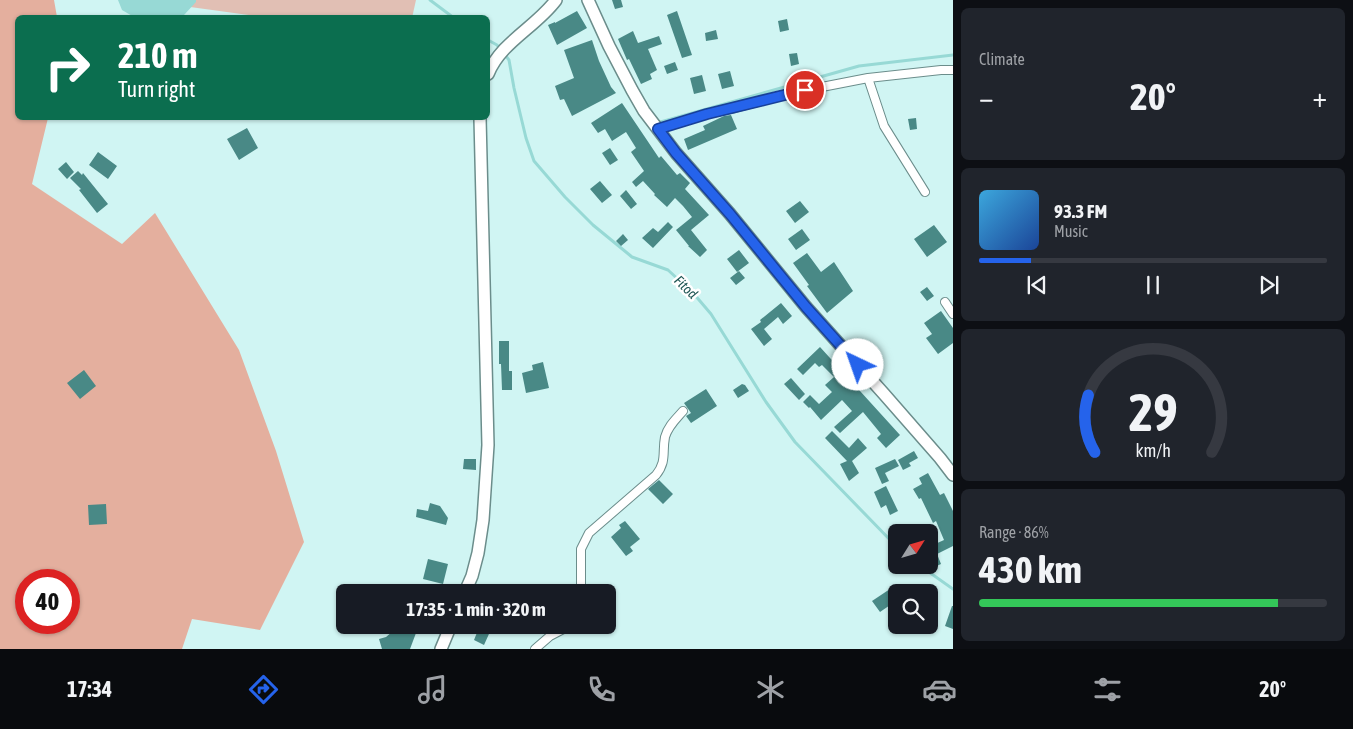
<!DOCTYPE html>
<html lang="en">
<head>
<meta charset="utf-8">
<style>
  body { margin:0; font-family:"Asap Condensed",sans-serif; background:#20242c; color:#f1f3f6; height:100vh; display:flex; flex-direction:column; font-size:19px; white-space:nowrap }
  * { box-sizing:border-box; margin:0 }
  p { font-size:16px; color:#9ea1a6 }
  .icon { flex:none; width:28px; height:28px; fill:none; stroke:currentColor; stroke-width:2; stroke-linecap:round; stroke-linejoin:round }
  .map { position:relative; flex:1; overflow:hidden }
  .details { display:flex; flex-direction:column; gap:8px; padding:8px; background:#0d0f14; width:400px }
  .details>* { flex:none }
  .banner { position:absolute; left:15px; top:15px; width:475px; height:105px; border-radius:8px; box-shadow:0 1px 4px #0004; background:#0b6e4f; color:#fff; overflow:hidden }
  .needle { width:32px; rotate:53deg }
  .buttons { position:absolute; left:888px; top:524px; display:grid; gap:10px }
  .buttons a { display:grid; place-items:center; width:50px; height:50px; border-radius:8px; background:#171b24; box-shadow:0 1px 4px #0004; font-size:25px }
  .speed { position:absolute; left:15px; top:569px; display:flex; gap:10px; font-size:25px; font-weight:700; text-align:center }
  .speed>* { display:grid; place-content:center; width:65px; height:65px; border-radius:50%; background:#171b24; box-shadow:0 1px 4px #0004; line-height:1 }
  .speed .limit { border:8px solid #d22; background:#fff; color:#111 }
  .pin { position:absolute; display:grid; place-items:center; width:42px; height:42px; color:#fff; margin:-21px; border:2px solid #fff; border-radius:50%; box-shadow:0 1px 5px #0007 }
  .me { position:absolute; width:55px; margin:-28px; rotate:318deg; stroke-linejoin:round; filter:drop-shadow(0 0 4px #0008) }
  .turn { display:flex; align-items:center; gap:18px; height:105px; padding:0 20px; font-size:22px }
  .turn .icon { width:65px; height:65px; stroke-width:2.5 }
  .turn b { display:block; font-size:35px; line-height:42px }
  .big { font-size:38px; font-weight:700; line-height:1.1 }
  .details .widget { flex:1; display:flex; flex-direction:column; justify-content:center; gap:8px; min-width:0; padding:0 18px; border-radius:8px; background:#20242c }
  .details .dial { align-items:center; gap:0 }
  .dial svg { height:130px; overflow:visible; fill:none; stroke:#363941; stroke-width:7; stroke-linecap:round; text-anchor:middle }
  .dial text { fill:#f1f3f6; stroke:none }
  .song { display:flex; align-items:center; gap:15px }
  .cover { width:60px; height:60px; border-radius:8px; background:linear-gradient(135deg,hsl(200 70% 55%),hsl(220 70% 35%)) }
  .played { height:5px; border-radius:2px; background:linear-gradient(90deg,#2563eb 15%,#363941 15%) }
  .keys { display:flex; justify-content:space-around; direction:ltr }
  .heat { display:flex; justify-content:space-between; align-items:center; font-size:28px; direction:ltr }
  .charge { height:8px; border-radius:4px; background:linear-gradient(90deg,#34c759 86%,#363941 0) }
  .trip { position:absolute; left:336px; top:584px; width:280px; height:50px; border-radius:8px; background:#171b24; box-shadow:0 1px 4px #0004; font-weight:700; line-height:50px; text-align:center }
  .menu { display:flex; height:80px; justify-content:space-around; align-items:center; background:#090b0e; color:#9ea1a6 }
  .menu .icon { width:35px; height:35px }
  .menu .selected { color:#2563eb }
  .menu b { font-size:22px; color:#f1f3f6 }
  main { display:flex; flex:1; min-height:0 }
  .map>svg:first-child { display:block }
</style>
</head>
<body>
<main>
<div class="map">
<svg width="953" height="649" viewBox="0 0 953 649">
  <rect width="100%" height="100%" fill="#d0f5f3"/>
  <path fill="#e1bfb4" d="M 139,0 L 416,0 L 412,18 L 270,18 Z"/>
  <path fill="#e4af9e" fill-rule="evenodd" d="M 0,0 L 54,0 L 57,17 L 18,18 L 18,118 L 48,118 L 32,184 L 122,244 L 155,213 L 239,350 L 276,451 L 304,542 L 260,630 L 192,619 L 182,649 L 0,649 ZM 26,580 L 69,580 L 69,622 L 26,622 Z"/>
  <path fill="#97d9d5" d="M 118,0 L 196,0 L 196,2 L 184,15 L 180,17 L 134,17 L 122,10 Z"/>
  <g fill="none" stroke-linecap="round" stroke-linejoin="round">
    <path stroke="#97d9d5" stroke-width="3" d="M 430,0 L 454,18
      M 488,40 L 497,45 L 509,60 L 514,88 L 526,138 L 534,161 L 565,197 L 593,225 L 632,257 L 668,270 L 694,294 L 711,314 L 766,402 L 795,442 L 896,546
      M 657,123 L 859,66 L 953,55
      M 919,565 L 953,589"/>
  </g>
  <path fill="#498986" d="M 612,0 L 621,0 L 623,7 L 615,9 Z
    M 577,11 L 587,28 L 557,45 L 548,25 L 555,22 L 555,23 Z
    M 677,11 L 692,55 L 682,58 L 667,15 Z
    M 787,19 L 789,30 L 780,32 L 778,21 Z
    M 716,30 L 718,39 L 706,41 L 705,33 Z
    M 633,31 L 638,43 L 659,36 L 662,44 L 648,49 L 657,70 L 650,74 L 652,79 L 641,84 L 629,59 L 627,60 L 618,39 Z
    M 592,40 L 599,61 L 611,87 L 616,93 L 572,116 L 564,99 L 560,100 L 555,86 L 574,78 L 564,50 Z
    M 797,53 L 799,64 L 791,66 L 789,54 Z
    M 675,62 L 678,70 L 667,74 L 664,66 Z
    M 730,71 L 734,86 L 722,89 L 718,74 Z
    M 702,75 L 706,91 L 694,94 L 690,78 Z
    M 622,103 L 659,158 L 661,156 L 677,175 L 680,173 L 690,183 L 685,189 L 709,215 L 691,230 L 707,250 L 700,257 L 688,246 L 689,246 L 676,230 L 692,217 L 683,206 L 675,198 L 667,207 L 654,195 L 655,194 L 643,181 L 636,187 L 632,182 L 644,171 L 631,152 L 636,148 L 626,132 L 612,141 L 605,129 L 598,133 L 591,123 Z
    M 731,115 L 737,129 L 688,150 L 684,139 L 705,130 L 703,126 L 724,116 Z
    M 916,118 L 917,129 L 910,130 L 908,119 Z
    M 247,128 L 258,148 L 239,160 L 227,139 Z
    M 610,148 L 618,160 L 610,165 L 602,153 Z
    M 98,152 L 117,166 L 108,179 L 89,165 Z
    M 66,162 L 74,172 L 67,179 L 58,169 Z
    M 78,171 L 82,175 L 83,173 L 108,204 L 97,213 L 79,190 L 81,189 L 70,178 Z
    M 600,181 L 612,195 L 602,203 L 590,189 Z
    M 626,190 L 637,204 L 631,209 L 620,196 Z
    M 800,201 L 809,212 L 795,223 L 786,211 Z
    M 668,222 L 673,227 L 653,248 L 642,238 L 653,228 L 658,232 Z
    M 934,225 L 947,242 L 927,257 L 914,239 Z
    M 802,229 L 810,240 L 796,250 L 788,239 Z
    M 623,234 L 628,240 L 621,246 L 616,241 Z
    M 739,250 L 749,263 L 737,272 L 727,259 Z
    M 807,253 L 821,272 L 834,262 L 853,291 L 827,313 L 807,286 L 809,285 L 793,263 Z
    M 739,271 L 745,278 L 736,285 L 730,278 Z
    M 927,287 L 934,296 L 927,301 L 920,292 Z
    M 781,303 L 792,316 L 783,324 L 778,317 L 764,329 L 772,339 L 764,346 L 751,329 L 761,322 L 760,320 Z
    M 941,311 L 953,328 L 953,343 L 938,354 L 926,338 L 932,334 L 924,323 Z
    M 499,341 L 509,341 L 509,371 L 512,371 L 512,390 L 502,390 L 501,364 L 499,364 Z
    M 820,347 L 900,435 L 886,448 L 877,438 L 881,434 L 863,412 L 840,433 L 834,427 L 852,411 L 842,400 L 821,420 L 810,407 L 809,408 L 803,402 L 810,395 L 819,404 L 832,392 L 825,385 L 834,377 L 822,365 L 819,367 L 815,363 L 803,375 L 797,369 Z
    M 543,362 L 549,388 L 526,393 L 522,373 L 533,370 L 532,365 Z
    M 84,370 L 96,386 L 80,399 L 67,383 Z
    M 791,378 L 805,394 L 799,400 L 784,384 Z
    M 742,384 L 745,385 L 749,391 L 738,398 L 733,390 Z
    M 706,389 L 717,406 L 691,423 L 686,416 L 691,413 L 684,403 Z
    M 832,431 L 849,448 L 858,438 L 867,448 L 852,461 L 859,473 L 849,481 L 840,464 L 847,461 L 825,438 Z
    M 914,451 L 918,458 L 909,463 L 911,466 L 903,470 L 898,460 Z
    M 464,459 L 476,459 L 476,470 L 463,469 Z
    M 895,459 L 899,466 L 885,473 L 889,481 L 882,484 L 875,468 Z
    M 928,473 L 940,495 L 944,493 L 953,511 L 953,546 L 937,554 L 941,564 L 932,568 L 929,559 L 929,535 L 933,545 L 944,540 L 936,521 L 933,523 L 921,498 L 919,499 L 913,489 L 922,484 L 919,478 Z
    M 659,480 L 673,494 L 663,504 L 648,489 Z
    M 886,486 L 898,511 L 890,515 L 886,505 L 881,508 L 874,492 Z
    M 430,503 L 440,506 L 448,518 L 446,525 L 416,517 L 417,509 L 428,511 Z
    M 106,504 L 107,524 L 89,525 L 88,505 Z
    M 625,521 L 640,539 L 630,547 L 633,551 L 626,556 L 611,537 L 621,528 L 619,525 Z
    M 428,559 L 448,564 L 443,584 L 423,579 Z
    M 896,585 L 896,601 L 880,612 L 872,601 Z
    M 952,606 L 953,606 L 953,629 L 945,626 Z
    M 404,625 L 419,625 L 410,649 L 382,649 L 379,639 L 386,637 L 392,632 L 399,634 Z
    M 480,625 L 493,625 L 484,645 L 474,640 Z"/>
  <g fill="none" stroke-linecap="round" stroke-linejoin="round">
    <g stroke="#6b8d8b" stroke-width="10">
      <path id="street" d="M 868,78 L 884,126 L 925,192
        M 658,129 L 707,114 L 735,108 L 791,93 L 868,78 L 941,70 L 953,70
        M 945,302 L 953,314
        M 581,592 L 581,549 L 589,533 L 656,475 C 667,461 662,453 665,437 C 668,426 676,419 683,411
        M 535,649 L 550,636 L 571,625"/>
    </g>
    <g stroke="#6b8d8b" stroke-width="14">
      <path id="secondary" d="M 588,0 L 609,46 L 632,90 L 644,111 L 676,153 L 730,214 L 806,307 L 884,394 L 940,458 L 953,475
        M 488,74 C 501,42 536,27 556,0
        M 465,592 L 472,576 L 478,553 L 483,520 L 488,445 L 480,118
        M 441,649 L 451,625"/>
    </g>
    <use href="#street" stroke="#fff" stroke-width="8"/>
    <use href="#secondary" stroke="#fff" stroke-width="11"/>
  </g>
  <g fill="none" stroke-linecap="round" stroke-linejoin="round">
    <g stroke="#184099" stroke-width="12">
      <path id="route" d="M 805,90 L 707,114 L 658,129 L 676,153 L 730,214 L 806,307 L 858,365"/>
    </g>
    <use href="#route" stroke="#2563eb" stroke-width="9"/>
  </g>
  <g text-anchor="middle" stroke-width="5" stroke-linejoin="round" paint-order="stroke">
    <g font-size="14" font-style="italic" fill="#1d5553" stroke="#fff">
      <text transform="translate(686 287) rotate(44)" y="5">Fitod</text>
    </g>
  </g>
</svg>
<div class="buttons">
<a><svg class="needle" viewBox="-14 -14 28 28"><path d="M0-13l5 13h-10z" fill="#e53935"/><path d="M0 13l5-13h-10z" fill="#9ea1a6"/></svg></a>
<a><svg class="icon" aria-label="search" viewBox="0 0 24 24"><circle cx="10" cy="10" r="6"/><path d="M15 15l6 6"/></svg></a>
</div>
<div class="speed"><div class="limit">40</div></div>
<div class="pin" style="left:805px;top:90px;background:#d93025"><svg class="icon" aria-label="arrive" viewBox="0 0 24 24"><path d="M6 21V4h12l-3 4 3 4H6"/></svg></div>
<svg class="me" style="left:858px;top:365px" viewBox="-20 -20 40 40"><circle r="19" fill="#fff"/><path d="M0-13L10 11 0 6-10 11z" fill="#2563eb"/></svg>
<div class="trip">17:35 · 1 min · 320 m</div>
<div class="banner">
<div class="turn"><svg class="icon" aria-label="right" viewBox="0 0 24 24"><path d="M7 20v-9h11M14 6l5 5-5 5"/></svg><div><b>210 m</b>Turn right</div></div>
</div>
</div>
<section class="details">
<div class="widget"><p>Climate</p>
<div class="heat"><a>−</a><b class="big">20°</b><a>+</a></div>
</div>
<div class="widget">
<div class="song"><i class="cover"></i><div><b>93.3 FM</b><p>Music</p></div></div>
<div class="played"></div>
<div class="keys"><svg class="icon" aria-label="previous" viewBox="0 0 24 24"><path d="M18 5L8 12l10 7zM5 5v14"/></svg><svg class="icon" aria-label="pause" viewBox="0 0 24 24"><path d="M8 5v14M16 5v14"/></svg><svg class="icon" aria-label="next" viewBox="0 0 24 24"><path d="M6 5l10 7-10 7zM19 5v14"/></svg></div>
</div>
<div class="widget dial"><svg viewBox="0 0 100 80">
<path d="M14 69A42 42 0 1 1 86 69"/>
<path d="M14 69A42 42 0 0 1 10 34" stroke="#2563eb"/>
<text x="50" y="56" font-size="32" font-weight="700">29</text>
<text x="50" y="72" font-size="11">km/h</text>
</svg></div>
<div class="widget"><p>Range · 86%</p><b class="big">430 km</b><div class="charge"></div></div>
</section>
</main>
<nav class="menu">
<b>17:34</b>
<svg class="icon selected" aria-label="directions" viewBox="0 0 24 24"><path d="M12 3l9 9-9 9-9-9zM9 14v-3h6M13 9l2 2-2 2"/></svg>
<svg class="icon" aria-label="music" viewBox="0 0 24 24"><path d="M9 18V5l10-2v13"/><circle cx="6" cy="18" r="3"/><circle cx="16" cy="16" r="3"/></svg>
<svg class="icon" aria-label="phone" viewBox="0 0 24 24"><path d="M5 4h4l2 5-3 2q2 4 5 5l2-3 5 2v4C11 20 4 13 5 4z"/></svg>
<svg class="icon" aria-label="climate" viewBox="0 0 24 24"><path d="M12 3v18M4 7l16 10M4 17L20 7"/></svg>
<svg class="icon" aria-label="car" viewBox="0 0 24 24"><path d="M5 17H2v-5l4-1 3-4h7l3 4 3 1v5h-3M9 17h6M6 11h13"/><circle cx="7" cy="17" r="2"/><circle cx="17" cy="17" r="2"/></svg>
<svg class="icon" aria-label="filters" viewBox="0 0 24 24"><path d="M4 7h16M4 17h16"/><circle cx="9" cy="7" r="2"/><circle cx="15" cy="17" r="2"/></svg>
<b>20°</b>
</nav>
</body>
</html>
